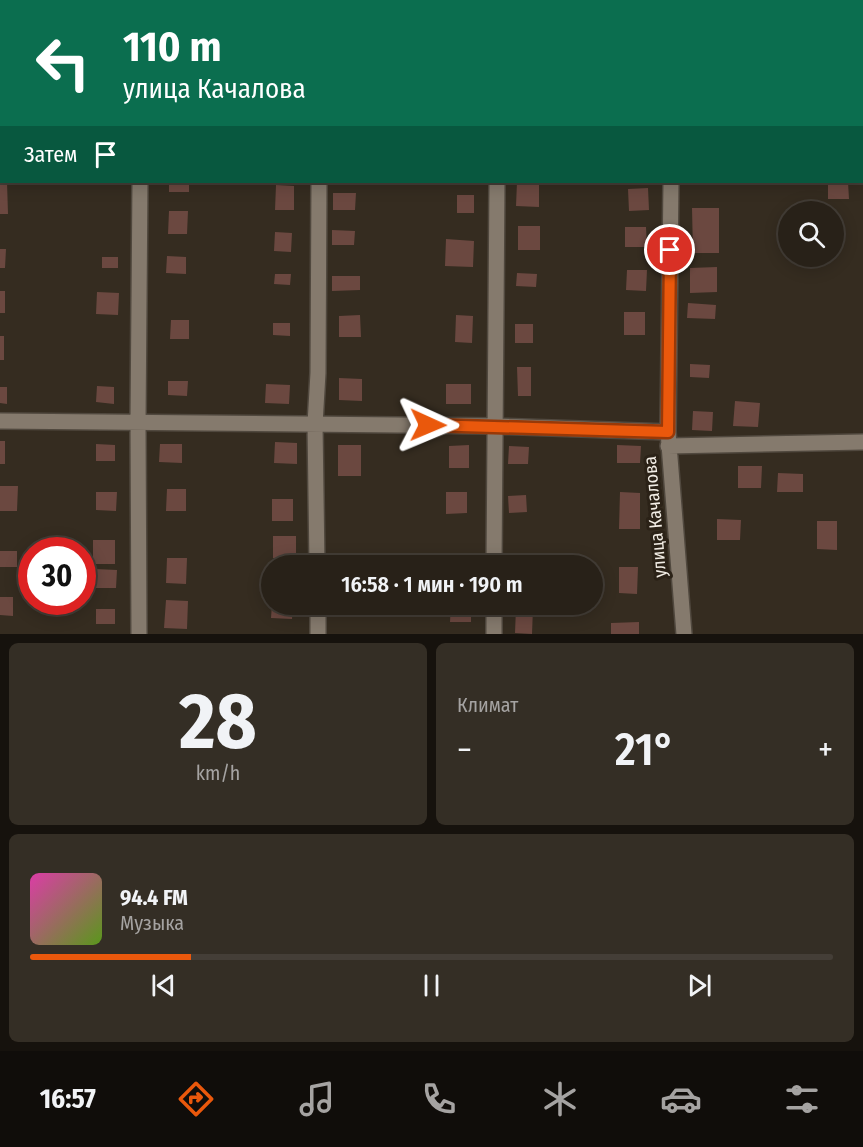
<!DOCTYPE html>
<html lang="ru">
<head>
<meta charset="utf-8">
<style>
  body { margin:0; font-family:"Fira Sans Condensed",sans-serif; background:#342e25; color:#f1f3f6; height:100vh; display:flex; flex-direction:column; font-size:22px; white-space:nowrap }
  * { box-sizing:border-box; margin:0 }
  p { font-size:20px; color:#a5a3a2 }
  .icon { flex:none; width:33px; height:33px; fill:none; stroke:currentColor; stroke-width:2; stroke-linecap:round; stroke-linejoin:round }
  .map { position:relative; height:634px; overflow:hidden }
  .sheet { display:flex; flex-direction:column; gap:9px; padding:9px; background:#16120d; flex:1 }
  .sheet>* { flex:none }
  .guide { position:absolute; left:0px; top:0px; width:864px; height:183px; box-shadow:0 3px 15px #0003,0 0 0 2px #443e37; background:#0b6e4f; color:#fff; overflow:hidden }
  .buttons { position:absolute; left:778px; top:201px; display:grid; gap:12px }
  .buttons a { display:grid; place-items:center; width:66px; height:66px; border-radius:50%; background:#282118; box-shadow:0 3px 15px #0003,0 0 0 2px #443e37; font-size:30px }
  .speed { position:absolute; left:18px; top:537px; display:flex; gap:12px; font-size:30px; font-weight:700; text-align:center }
  .speed>* { display:grid; place-content:center; width:78px; height:78px; border-radius:50%; background:#282118; box-shadow:0 3px 15px #0003,0 0 0 2px #443e37; line-height:1 }
  .speed .limit { border:9px solid #d22; background:#fff; color:#111 }
  .pin { position:absolute; display:grid; place-items:center; width:51px; height:51px; color:#fff; margin:-26px; border:3px solid #fff; border-radius:50%; box-shadow:0 2px 6px #0007 }
  .me { position:absolute; width:66px; margin:-33px; rotate:91deg; stroke-linejoin:round; filter:drop-shadow(0 0 4px #0008) }
  .turn { display:flex; align-items:center; gap:21px; height:126px; padding:0 24px; font-size:27px }
  .turn .icon { width:78px; height:78px; stroke-width:2.5 }
  .turn b { display:block; font-size:42px; line-height:51px }
  .then { display:flex; align-items:center; height:57px; padding:0 24px; background:#0003; gap:12px; font-size:22px }
  .big { font-size:45px; font-weight:600; line-height:1.1 }
  .sheet .card { flex:1; display:flex; flex-direction:column; justify-content:center; gap:9px; min-width:0; padding:0 21px; border-radius:9px; background:#342e25 }
  .sheet .dial { align-items:center; gap:0 }
  .dial b { font-size:78px; line-height:1 }
  .song { display:flex; align-items:center; gap:18px }
  .cover { width:72px; height:72px; border-radius:9px; background:linear-gradient(135deg,hsl(320 70% 55%),hsl(90 70% 35%)) }
  .played { height:6px; border-radius:3px; background:linear-gradient(90deg,#ea580c 20%,#443e37 20%) }
  .keys { display:flex; justify-content:space-around; direction:ltr }
  .heat { display:flex; justify-content:space-between; align-items:center; font-size:33px; direction:ltr }
  .sheet .tiles { flex:1; display:grid; gap:9px; grid-template-columns:1fr 1fr }
  .card:last-child { grid-column:span 2 }
  .trip { position:absolute; left:261px; top:555px; width:342px; height:60px; border-radius:30px; background:#282118; box-shadow:0 3px 15px #0003,0 0 0 2px #443e37; font-weight:600; line-height:60px; text-align:center }
  .dock { display:flex; height:96px; justify-content:space-around; align-items:center; background:#100d0a; color:#a5a3a2 }
  .dock .icon { width:42px; height:42px }
  .dock .on { color:#ea580c }
  .dock b { font-size:27px; color:#f1f3f6 }
  .map>svg:first-child { display:block }
</style>
</head>
<body>
<div class="map">
<svg width="863" height="634" viewBox="0 0 863 634">
  <rect width="100%" height="100%" fill="#352c20"/>
  <path fill="#6b4840" d="M 0,182 L 7,182 L 8,214 L 0,214 Z
    M 169,182 L 189,182 L 189,192 L 169,192 Z
    M 517,182 L 539,183 L 539,207 L 516,206 Z
    M 828,182 L 848,182 L 849,199 L 828,199 Z
    M 276,185 L 294,186 L 294,210 L 275,210 Z
    M 648,188 L 649,210 L 629,211 L 628,189 Z
    M 333,193 L 356,193 L 355,210 L 333,210 Z
    M 457,195 L 474,195 L 474,213 L 457,213 Z
    M 692,208 L 719,208 L 719,253 L 693,253 Z
    M 169,211 L 188,211 L 187,234 L 168,234 Z
    M 518,226 L 540,226 L 540,250 L 518,250 Z
    M 625,227 L 646,227 L 647,247 L 625,247 Z
    M 332,230 L 355,231 L 354,245 L 332,245 Z
    M 275,232 L 292,233 L 291,252 L 274,251 Z
    M 446,239 L 474,241 L 473,267 L 445,266 Z
    M 0,249 L 6,249 L 5,268 L 0,268 Z
    M 167,256 L 186,257 L 186,274 L 166,273 Z
    M 102,257 L 118,257 L 118,268 L 102,268 Z
    M 717,267 L 717,292 L 690,293 L 690,268 Z
    M 627,270 L 647,270 L 646,291 L 626,290 Z
    M 517,273 L 537,274 L 536,287 L 516,286 Z
    M 275,274 L 291,274 L 290,285 L 274,284 Z
    M 332,276 L 360,276 L 360,290 L 332,291 Z
    M 0,291 L 5,291 L 5,313 L 0,313 Z
    M 97,292 L 119,293 L 118,315 L 96,314 Z
    M 688,303 L 716,305 L 715,319 L 687,318 Z
    M 624,312 L 645,312 L 645,335 L 624,335 Z
    M 360,315 L 361,337 L 339,337 L 339,316 Z
    M 456,315 L 473,316 L 472,343 L 455,342 Z
    M 171,320 L 189,320 L 189,339 L 170,339 Z
    M 273,323 L 290,323 L 290,336 L 273,335 Z
    M 515,324 L 533,324 L 533,343 L 515,343 Z
    M 0,336 L 4,336 L 4,360 L 0,360 Z
    M 690,364 L 710,365 L 709,378 L 690,377 Z
    M 517,367 L 531,367 L 531,396 L 518,396 Z
    M 339,378 L 362,379 L 362,401 L 339,400 Z
    M 168,381 L 188,381 L 187,396 L 168,395 Z
    M 266,384 L 290,385 L 289,404 L 265,403 Z
    M 446,384 L 471,384 L 471,404 L 446,404 Z
    M 97,386 L 114,387 L 114,404 L 96,402 Z
    M 0,387 L 7,387 L 7,404 L 0,403 Z
    M 735,401 L 760,403 L 758,427 L 733,426 Z
    M 693,411 L 713,412 L 712,431 L 692,430 Z
    M 0,441 L 5,441 L 5,464 L 0,464 Z
    M 275,442 L 297,443 L 297,464 L 274,463 Z
    M 96,444 L 115,445 L 115,461 L 96,461 Z
    M 160,444 L 182,444 L 182,463 L 159,462 Z
    M 338,445 L 361,445 L 361,476 L 338,476 Z
    M 469,445 L 469,468 L 449,468 L 449,446 Z
    M 617,445 L 641,446 L 640,463 L 617,463 Z
    M 509,446 L 529,447 L 528,464 L 508,464 Z
    M 738,466 L 762,466 L 761,488 L 738,488 Z
    M 778,473 L 803,474 L 803,492 L 777,492 Z
    M 0,486 L 18,486 L 17,511 L 0,511 Z
    M 167,489 L 186,489 L 186,511 L 166,511 Z
    M 96,492 L 117,492 L 116,511 L 96,510 Z
    M 446,492 L 467,492 L 467,513 L 446,514 Z
    M 620,492 L 640,493 L 640,529 L 619,529 Z
    M 526,495 L 527,512 L 509,513 L 508,496 Z
    M 272,499 L 293,499 L 293,521 L 272,521 Z
    M 717,519 L 741,520 L 740,540 L 717,540 Z
    M 817,521 L 837,521 L 837,550 L 817,549 Z
    M 273,536 L 296,536 L 296,558 L 273,558 Z
    M 93,540 L 115,540 L 115,564 L 93,564 Z
    M 0,551 L 17,551 L 17,567 L 0,567 Z
    M 167,558 L 187,558 L 186,584 L 166,583 Z
    M 619,567 L 638,567 L 637,594 L 619,593 Z
    M 95,569 L 117,570 L 116,588 L 94,588 Z
    M 0,597 L 13,597 L 13,616 L 0,615 Z
    M 166,600 L 188,601 L 187,629 L 164,628 Z
    M 272,604 L 293,604 L 292,619 L 271,618 Z
    M 338,604 L 357,604 L 357,614 L 338,613 Z
    M 451,604 L 471,604 L 471,622 L 450,622 Z
    M 516,607 L 533,608 L 532,634 L 515,633 Z
    M 96,609 L 115,609 L 115,624 L 96,624 Z
    M 639,622 L 639,634 L 611,634 L 611,623 Z"/>
  <g fill="none" stroke-linecap="round" stroke-linejoin="round">
    <g stroke="#50483e" stroke-width="18">
      <path id="minor" d="M 142,2 L 142,0
        M 319,2 L 319,0
        M 498,2 L 498,0
        M 674,2 L 674,0
        M 671,182 L 668,432 L 684,634
        M 0,421 L 496,426 L 668,432
        M 668,446 L 863,442
        M 317,566 L 315,424 L 318,373 L 319,182
        M 494,566 L 497,182
        M 318,604 L 318,634
        M 139,634 L 138,422 L 140,182
        M 494,634 L 494,604"/>
    </g>
    <use href="#minor" stroke="#857a6d" stroke-width="15"/>
  </g>
  <g fill="none" stroke-linecap="round" stroke-linejoin="round">
    <g stroke="#983908" stroke-width="15">
      <path id="route" d="M 428,425 L 668,432 L 670,250"/>
    </g>
    <use href="#route" stroke="#ea580c" stroke-width="10"/>
  </g>
  <g text-anchor="middle" stroke-width="6" stroke-linejoin="round" paint-order="stroke">
    <g font-size="18" fill="#f3eee6" stroke="#2b2217">
      <text transform="translate(655 517) rotate(-95)" y="6">улица Качалова</text>
    </g>
  </g>
</svg>
<div class="buttons">
<a><svg class="icon" aria-label="search" viewBox="0 0 24 24"><circle cx="10" cy="10" r="6"/><path d="M15 15l6 6"/></svg></a>
</div>
<div class="speed"><div class="limit">30</div></div>
<div class="pin" style="left:670px;top:250px;background:#d93025"><svg class="icon" aria-label="arrive" viewBox="0 0 24 24"><path d="M6 21V4h12l-3 4 3 4H6"/></svg></div>
<svg class="me" style="left:428px;top:425px" viewBox="-20 -20 40 40"><path d="M0-17L14 15 0 8-14 15z" fill="#ea580c" stroke="#fff" stroke-width="4"/></svg>
<div class="trip">16:58 · 1 мин · 190 m</div>
<div class="guide">
<div class="turn"><svg class="icon" aria-label="left" viewBox="0 0 24 24"><path d="M17 20v-9H6M10 6l-5 5 5 5"/></svg><div><b>110 m</b>улица Качалова</div></div>
<div class="then">Затем<svg class="icon" aria-label="arrive" viewBox="0 0 24 24"><path d="M6 21V4h12l-3 4 3 4H6"/></svg></div>
</div>
</div>
<section class="sheet">
<div class="tiles">
<div class="card dial"><b>28</b><p>km/h</p></div>
<div class="card"><p>Климат</p>
<div class="heat"><a>−</a><b class="big">21°</b><a>+</a></div>
</div>
<div class="card">
<div class="song"><i class="cover"></i><div><b>94.4 FM</b><p>Музыка</p></div></div>
<div class="played"></div>
<div class="keys"><svg class="icon" aria-label="previous" viewBox="0 0 24 24"><path d="M18 5L8 12l10 7zM5 5v14"/></svg><svg class="icon" aria-label="pause" viewBox="0 0 24 24"><path d="M8 5v14M16 5v14"/></svg><svg class="icon" aria-label="next" viewBox="0 0 24 24"><path d="M6 5l10 7-10 7zM19 5v14"/></svg></div>
</div>
</div>
</section>
<nav class="dock">
<b>16:57</b>
<svg class="icon on" aria-label="directions" viewBox="0 0 24 24"><path d="M12 3l9 9-9 9-9-9zM9 14v-3h6M13 9l2 2-2 2"/></svg>
<svg class="icon" aria-label="music" viewBox="0 0 24 24"><path d="M9 18V5l10-2v13"/><circle cx="6" cy="18" r="3"/><circle cx="16" cy="16" r="3"/></svg>
<svg class="icon" aria-label="phone" viewBox="0 0 24 24"><path d="M5 4h4l2 5-3 2q2 4 5 5l2-3 5 2v4C11 20 4 13 5 4z"/></svg>
<svg class="icon" aria-label="climate" viewBox="0 0 24 24"><path d="M12 3v18M4 7l16 10M4 17L20 7"/></svg>
<svg class="icon" aria-label="car" viewBox="0 0 24 24"><path d="M5 17H2v-5l4-1 3-4h7l3 4 3 1v5h-3M9 17h6M6 11h13"/><circle cx="7" cy="17" r="2"/><circle cx="17" cy="17" r="2"/></svg>
<svg class="icon" aria-label="filters" viewBox="0 0 24 24"><path d="M4 7h16M4 17h16"/><circle cx="9" cy="7" r="2"/><circle cx="15" cy="17" r="2"/></svg>
</nav>
</body>
</html>
